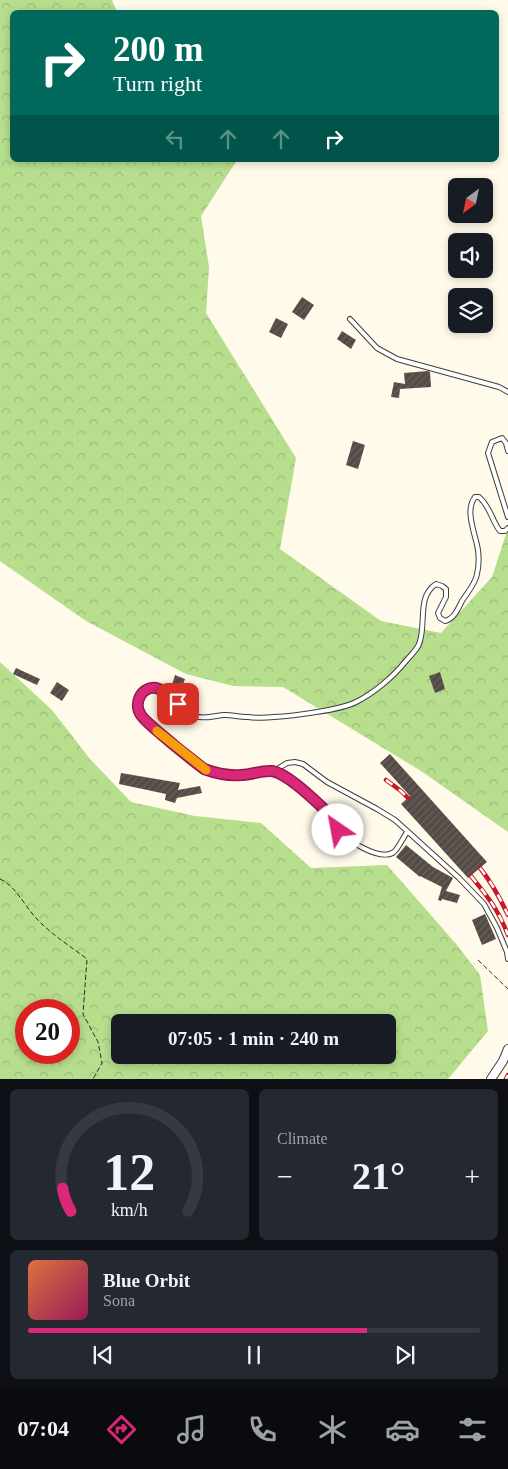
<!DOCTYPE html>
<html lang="en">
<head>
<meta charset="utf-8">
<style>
  body { margin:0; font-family:"Times New Roman",serif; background:#242831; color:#f1f3f6; height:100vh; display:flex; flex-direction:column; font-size:19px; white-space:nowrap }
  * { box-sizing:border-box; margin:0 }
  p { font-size:16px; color:#9ea1a6 }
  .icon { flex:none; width:28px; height:28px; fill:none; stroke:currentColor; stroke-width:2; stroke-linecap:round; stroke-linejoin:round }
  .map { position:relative; height:1079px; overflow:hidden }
  .panel { display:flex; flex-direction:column; gap:10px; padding:10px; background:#0d0f14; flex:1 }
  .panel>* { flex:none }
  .guide { position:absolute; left:10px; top:10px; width:489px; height:152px; border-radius:8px; box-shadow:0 2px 8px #0003; background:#00695c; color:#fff; overflow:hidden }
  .needle { width:32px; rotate:213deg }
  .controls { position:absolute; left:448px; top:178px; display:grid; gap:10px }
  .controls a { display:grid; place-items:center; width:45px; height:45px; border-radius:8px; background:#171b24; box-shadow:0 2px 8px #0003; font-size:25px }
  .speed { position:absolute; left:15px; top:999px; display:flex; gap:10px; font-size:25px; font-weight:700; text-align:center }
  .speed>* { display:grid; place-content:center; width:65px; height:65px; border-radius:50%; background:#171b24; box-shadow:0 2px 8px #0003; line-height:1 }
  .speed .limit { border:8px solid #d22; background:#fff; color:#111 }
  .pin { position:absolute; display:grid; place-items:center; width:42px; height:42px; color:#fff; margin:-21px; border-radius:10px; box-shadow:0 2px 8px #0006 }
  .me { position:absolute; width:55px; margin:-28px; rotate:327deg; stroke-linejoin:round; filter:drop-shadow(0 0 4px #0008) }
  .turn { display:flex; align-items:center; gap:18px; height:105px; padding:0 20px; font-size:22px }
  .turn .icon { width:65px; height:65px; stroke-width:2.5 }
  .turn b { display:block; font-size:35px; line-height:42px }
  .lanes { display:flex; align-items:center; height:48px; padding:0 20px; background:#0003; justify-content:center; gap:25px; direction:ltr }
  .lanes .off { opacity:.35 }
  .big { font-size:38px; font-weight:700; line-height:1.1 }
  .panel .card { flex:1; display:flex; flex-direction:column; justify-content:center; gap:8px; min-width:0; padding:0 18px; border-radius:8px; background:#242831 }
  .panel .dial { align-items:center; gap:0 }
  .dial svg { height:130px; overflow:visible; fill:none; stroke:#363941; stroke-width:7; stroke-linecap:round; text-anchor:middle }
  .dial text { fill:#f1f3f6; stroke:none }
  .song { display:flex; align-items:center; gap:15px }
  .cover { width:60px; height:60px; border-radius:8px; background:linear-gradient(135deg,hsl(20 70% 55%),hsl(330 70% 35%)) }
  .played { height:5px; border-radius:2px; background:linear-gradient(90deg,#db2777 75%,#363941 75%) }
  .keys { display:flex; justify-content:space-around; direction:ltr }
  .heat { display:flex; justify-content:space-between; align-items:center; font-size:28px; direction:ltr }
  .panel .tiles { flex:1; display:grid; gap:10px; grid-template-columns:1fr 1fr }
  .card:last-child { grid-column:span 2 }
  .trip { position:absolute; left:111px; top:1014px; width:285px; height:50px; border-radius:8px; background:#171b24; box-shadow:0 2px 8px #0003; font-weight:700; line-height:50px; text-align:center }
  .tabs { display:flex; height:80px; justify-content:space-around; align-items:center; background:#090b0e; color:#9ea1a6 }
  .tabs .icon { width:35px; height:35px }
  .tabs .on { color:#db2777 }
  .tabs b { font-size:22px; color:#f1f3f6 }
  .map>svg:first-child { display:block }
</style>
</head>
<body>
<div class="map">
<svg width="508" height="1079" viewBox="0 0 508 1079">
  <defs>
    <pattern id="forest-crowns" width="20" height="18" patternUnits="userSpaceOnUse" patternTransform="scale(1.25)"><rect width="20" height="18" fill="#b6de8d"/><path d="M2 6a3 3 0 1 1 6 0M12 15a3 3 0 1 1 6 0" fill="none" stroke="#9bbd78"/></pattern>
    <pattern id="building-hatch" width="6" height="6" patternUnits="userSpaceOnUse" patternTransform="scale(1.25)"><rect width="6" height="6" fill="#544b46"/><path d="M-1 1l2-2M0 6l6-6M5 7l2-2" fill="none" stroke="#68605c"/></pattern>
  </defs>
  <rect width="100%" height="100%" fill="#fffae9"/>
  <path fill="url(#forest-crowns)" fill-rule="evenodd" d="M 0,0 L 112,0 L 117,12 L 12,12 L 12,160 L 237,160 L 201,216 L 209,267 L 206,313 L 296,458 L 280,549 L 381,621 L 441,633 L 492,577 L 508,528 L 508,832 L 421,771 L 283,687 L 233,686 L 186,674 L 86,621 L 0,561 Z
    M 0,662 L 52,710 L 90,759 L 131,802 L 195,816 L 261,823 L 311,868 L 387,865 L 457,945 L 480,975 L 488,1031 L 448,1079 L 0,1079 ZM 26,1010 L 69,1010 L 69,1052 L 26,1052 ZM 120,1022 L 388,1022 L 388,1055 L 120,1055 Z"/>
  <path fill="url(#building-hatch)" d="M 302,297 L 314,305 L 304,320 L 292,312 Z
    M 276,318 L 288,324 L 281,338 L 269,332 Z
    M 342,331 L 356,340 L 351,349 L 337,339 Z
    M 428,371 L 430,372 L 431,387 L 400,389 L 399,398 L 391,397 L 394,382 L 405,384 L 404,373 Z
    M 353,441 L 365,445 L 358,469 L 346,465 Z
    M 16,668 L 40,679 L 37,685 L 13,674 Z
    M 440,672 L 445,689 L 435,693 L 429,676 Z
    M 175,675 L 185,679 L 179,694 L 170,691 Z
    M 57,682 L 69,690 L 62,701 L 50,693 Z
    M 390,754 L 487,862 L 468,878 L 401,804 L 410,796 L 380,763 Z
    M 121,773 L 180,783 L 178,790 L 200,786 L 202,793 L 177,798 L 175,803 L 165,800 L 166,794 L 119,784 Z
    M 406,845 L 433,867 L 453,878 L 446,891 L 460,895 L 457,903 L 442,899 L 441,901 L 438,900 L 442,887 L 420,876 L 420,877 L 396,857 Z
    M 485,914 L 496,939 L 482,945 L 472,920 Z"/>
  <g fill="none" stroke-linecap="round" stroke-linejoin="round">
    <g stroke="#3e3e3e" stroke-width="6">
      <path id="service" d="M 350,319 L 377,348 L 397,359 L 499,387 L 508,392
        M 508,451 L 506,443 L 502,438 L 492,442 L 488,453 L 508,517
        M 508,528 L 505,531 L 500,531 C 492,521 490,506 479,497 L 475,497 C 464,511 476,535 478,550 C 479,558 479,566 477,574 C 476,583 467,593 462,601 C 458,609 454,619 445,621 L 440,618 L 438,613 L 446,597 L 446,589 L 442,586 L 436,584 C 416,597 427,625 419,644 C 417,650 410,656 405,662 C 393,677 374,693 356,702 C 341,710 292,716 274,717 C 265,718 256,718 248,717 C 240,717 232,715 225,715 C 216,715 204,720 195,716 C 184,711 164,689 155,688 C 145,687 136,697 137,708 C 139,721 191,759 204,769 L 214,773 L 242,775 L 260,771 L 274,771 L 287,763 L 295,762 L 303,764 L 327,782 L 377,809 L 395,820 L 459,878 L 484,904 L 497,928 L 507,952 L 508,959
        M 274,771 L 293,782 L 336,820 L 339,825 L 338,830 C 347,840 380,862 394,852 C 399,847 403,838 407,832"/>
    </g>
    <g stroke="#3e3e3e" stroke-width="10">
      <path id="minor" d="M 491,1079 L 503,1061 L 508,1049"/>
    </g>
    <path stroke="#2d2d2d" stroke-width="1" stroke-dasharray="5 2.5" stroke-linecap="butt" d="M 0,879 C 16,886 25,907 37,919 C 52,935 70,946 87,959 L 83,1014 L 98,1042 L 102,1063 L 93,1079
      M 478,960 L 508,989"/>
    <use href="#service" stroke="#fff" stroke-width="4"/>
    <use href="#minor" stroke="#fff" stroke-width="8"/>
    <g stroke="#c61828" stroke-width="4.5">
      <path id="rail" d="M 386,780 L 401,791 L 408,798
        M 480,868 C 492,883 500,898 508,915
        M 471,876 C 488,897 498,909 508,935
        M 506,1079 L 508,1075"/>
    </g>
    <use href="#rail" stroke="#fff" stroke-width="2.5" stroke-dasharray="8" stroke-linecap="butt"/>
  </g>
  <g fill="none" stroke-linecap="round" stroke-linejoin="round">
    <g stroke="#8e194d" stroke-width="12">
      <path id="route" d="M 178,704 C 172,699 163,689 156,688 C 141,686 133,704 141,715 C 144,720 151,725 155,729 C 171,743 187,756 204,769 C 215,773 229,776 241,775 C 252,775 261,770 272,771 C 290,774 321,807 336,820 L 339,825 L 338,830"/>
    </g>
    <use href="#route" stroke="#db2777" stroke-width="9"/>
    <path stroke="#f59e0b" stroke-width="9" d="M 157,731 L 206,770"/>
  </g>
</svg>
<div class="controls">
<a><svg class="needle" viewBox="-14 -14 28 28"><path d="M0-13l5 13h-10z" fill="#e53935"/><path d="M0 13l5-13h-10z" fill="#9ea1a6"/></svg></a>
<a><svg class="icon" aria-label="sound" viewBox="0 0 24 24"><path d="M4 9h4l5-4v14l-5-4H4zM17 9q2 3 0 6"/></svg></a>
<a><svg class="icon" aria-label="layers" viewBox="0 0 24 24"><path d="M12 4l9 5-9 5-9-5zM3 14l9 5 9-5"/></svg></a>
</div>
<div class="speed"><div class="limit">20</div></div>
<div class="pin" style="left:178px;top:704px;background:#d93025"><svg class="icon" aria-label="arrive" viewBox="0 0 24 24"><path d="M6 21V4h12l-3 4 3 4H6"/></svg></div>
<svg class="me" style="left:338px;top:830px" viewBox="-20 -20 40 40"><circle r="19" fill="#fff"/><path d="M0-13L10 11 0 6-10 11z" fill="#db2777"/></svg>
<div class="trip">07:05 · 1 min · 240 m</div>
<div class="guide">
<div class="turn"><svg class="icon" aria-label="right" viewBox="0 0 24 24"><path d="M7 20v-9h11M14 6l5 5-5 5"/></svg><div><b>200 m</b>Turn right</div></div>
<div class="lanes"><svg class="icon off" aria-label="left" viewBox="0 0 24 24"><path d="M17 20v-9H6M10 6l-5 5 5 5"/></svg><svg class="icon off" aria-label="ahead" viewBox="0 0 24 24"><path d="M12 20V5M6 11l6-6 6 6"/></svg><svg class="icon off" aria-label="ahead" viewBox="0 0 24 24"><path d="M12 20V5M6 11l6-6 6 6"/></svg><svg class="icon" aria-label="right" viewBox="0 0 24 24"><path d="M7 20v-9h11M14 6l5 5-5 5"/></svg></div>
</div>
</div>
<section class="panel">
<div class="tiles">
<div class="card dial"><svg viewBox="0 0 100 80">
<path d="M14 69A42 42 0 1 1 86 69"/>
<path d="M14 69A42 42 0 0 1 9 55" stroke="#db2777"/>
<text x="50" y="56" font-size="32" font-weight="700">12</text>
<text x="50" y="72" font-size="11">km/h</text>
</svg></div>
<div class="card"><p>Climate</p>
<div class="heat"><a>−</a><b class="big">21°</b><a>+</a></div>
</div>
<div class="card">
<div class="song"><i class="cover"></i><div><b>Blue Orbit</b><p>Sona</p></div></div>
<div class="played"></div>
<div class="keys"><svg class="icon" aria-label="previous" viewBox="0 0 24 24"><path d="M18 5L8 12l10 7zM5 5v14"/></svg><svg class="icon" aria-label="pause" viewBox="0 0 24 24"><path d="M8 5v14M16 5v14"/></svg><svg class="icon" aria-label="next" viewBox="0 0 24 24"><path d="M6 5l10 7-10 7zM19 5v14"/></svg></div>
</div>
</div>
</section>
<nav class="tabs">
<b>07:04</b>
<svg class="icon on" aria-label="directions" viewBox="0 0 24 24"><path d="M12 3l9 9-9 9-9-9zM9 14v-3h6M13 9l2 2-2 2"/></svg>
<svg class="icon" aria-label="music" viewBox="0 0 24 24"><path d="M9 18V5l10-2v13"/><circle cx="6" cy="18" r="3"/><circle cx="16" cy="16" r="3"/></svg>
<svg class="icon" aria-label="phone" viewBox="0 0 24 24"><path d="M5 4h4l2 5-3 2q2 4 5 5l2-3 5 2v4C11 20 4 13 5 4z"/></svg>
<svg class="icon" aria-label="climate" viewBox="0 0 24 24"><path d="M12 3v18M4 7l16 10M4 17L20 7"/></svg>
<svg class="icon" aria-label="car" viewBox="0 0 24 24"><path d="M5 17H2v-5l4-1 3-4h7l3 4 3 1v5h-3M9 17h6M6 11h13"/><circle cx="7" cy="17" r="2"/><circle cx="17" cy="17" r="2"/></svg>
<svg class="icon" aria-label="filters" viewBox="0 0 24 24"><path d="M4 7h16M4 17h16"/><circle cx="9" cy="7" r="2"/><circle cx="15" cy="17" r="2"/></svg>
</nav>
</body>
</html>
